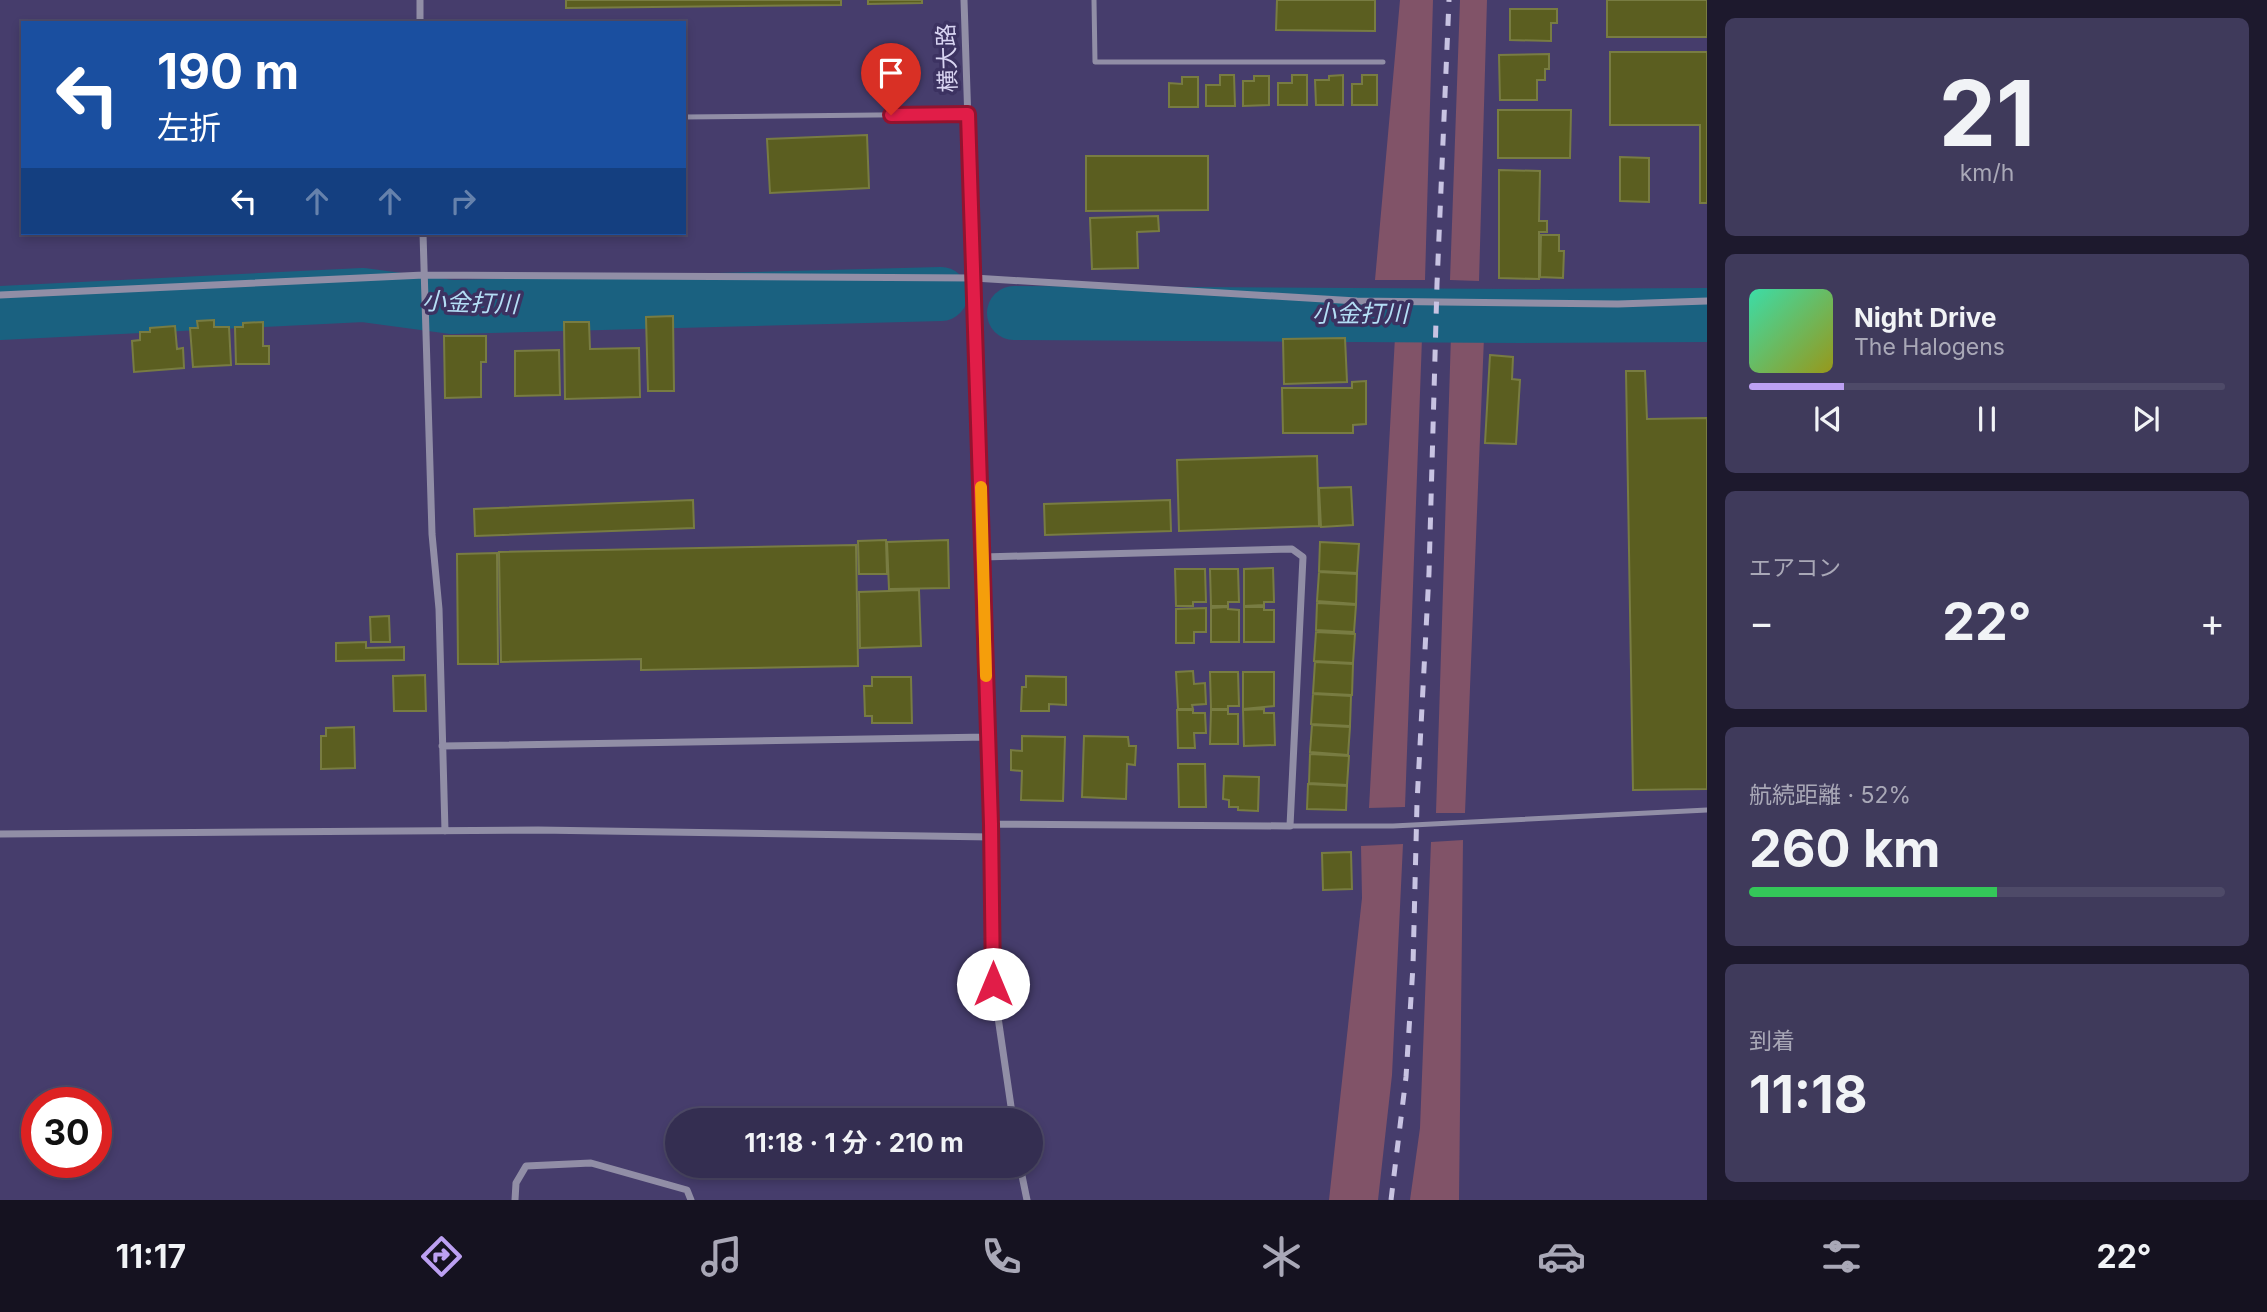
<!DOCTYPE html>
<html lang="ja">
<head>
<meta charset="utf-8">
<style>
  body { margin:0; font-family:Inter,"Noto Sans JP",sans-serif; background:#3f3a5b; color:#f1f3f6; height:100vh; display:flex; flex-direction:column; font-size:26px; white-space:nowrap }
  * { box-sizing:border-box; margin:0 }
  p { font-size:23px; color:#a9a8b7 }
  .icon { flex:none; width:38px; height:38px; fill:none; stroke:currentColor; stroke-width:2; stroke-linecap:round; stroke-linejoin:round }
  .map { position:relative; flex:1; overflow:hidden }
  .side { display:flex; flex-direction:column; gap:18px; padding:18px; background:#1d192d; width:560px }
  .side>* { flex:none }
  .top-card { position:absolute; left:21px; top:21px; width:665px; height:214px; border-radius:0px; box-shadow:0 4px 10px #0003,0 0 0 2px #4e4a68; background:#1a4fa0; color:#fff; overflow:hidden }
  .speed { position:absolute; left:21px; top:1087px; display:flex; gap:14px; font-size:35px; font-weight:700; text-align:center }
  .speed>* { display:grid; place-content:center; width:91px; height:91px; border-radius:50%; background:#342e51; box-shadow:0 4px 10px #0003,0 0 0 2px #4e4a68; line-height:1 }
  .speed .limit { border:10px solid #d22; background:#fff; color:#111 }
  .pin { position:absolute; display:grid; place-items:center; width:60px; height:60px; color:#fff; margin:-72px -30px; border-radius:50% 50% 50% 0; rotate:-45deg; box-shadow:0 0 7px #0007 }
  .pin .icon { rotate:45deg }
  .me { position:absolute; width:77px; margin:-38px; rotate:0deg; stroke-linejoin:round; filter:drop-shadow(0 0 5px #0008) }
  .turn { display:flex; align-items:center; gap:24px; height:147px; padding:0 21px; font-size:32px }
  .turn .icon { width:91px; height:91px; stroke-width:2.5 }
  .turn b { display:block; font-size:49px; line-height:60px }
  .lanes { display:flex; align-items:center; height:66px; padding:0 21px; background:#0003; justify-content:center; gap:35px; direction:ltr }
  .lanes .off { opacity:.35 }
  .big { font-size:52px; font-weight:700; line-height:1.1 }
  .side .card { flex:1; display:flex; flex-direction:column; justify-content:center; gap:10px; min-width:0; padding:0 24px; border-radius:10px; background:#3f3a5b }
  .side .dial { align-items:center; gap:0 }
  .dial b { font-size:91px; line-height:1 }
  .song { display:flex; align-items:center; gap:21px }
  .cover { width:84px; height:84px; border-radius:10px; background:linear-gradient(135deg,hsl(160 70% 55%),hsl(60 70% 35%)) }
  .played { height:7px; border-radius:4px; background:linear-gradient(90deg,#bca0f2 20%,#4e4a68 20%) }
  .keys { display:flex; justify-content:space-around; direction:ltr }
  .heat { display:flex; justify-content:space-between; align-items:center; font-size:38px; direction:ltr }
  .charge { height:10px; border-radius:5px; background:linear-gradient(90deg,#34c759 52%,#4e4a68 0) }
  .trip { position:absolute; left:665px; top:1108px; width:378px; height:70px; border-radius:35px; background:#342e51; box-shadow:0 4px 10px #0003,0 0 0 2px #4e4a68; font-weight:700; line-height:70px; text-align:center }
  .menu { display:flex; height:112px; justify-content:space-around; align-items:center; background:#151220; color:#a9a8b7 }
  .menu .icon { width:49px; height:49px }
  .menu .active { color:#bca0f2 }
  .menu b { font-size:32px; color:#f1f3f6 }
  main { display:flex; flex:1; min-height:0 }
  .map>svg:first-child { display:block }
</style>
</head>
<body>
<main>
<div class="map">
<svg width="1707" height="1200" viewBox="0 0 1707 1200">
  <rect width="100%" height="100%" fill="#463d6c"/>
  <path fill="#815368" d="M 1400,0 L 1433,0 L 1425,280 L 1375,280 Z
    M 1460,0 L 1487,0 L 1479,281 L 1450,280 Z
    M 1451,335 L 1484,337 L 1465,813 L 1436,813 Z
    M 1395,337 L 1422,338 L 1405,807 L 1369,808 Z
    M 1463,840 L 1459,1200 L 1410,1200 L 1420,1128 L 1431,842 Z
    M 1403,844 L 1392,1075 L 1378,1200 L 1329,1200 L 1362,898 L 1361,846 Z"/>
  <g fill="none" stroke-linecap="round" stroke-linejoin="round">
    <path stroke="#1a6180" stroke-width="54" d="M 0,313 L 363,295 L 452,307 L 941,294
      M 1014,313 L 1517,316 L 1707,315"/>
  </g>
  <path fill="#5b5e20" stroke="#787c42" stroke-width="2" d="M 566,0 L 841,0 L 841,5 L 566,8 Z
    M 868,0 L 922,0 L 922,3 L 868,4 Z
    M 1277,0 L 1375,0 L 1375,31 L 1276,30 Z
    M 1607,0 L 1707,0 L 1707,37 L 1607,37 Z
    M 1510,9 L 1557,9 L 1557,23 L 1551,23 L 1551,41 L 1510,40 Z
    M 1610,52 L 1707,52 L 1707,203 L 1700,203 L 1700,125 L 1610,125 Z
    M 1549,54 L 1549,69 L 1545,69 L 1545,80 L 1537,80 L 1537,100 L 1500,100 L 1499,55 Z
    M 1220,75 L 1234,75 L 1235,106 L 1206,106 L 1206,85 L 1220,85 Z
    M 1292,75 L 1307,75 L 1307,105 L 1278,105 L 1278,83 L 1292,83 Z
    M 1343,75 L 1343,105 L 1316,105 L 1315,80 L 1329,80 L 1329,76 Z
    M 1362,75 L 1377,75 L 1377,105 L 1352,105 L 1352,84 L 1362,84 Z
    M 1254,76 L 1269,76 L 1269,105 L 1243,106 L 1243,81 L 1254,81 Z
    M 1182,77 L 1198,77 L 1198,107 L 1169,107 L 1169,83 L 1182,84 Z
    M 1498,110 L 1571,110 L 1570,158 L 1498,158 Z
    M 867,135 L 869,188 L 770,193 L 767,139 Z
    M 1086,156 L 1208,156 L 1208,210 L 1086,211 Z
    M 1620,157 L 1649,158 L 1649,202 L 1620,201 Z
    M 1499,170 L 1540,171 L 1539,221 L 1547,221 L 1547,232 L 1539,232 L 1539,279 L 1499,278 Z
    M 1158,216 L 1159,231 L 1137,232 L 1138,268 L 1092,269 L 1090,218 Z
    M 1541,235 L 1559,235 L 1559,251 L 1564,251 L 1563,278 L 1540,277 Z
    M 673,316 L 674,391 L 648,391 L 646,317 Z
    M 214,320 L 214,327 L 229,327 L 231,365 L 193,367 L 190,328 L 198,328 L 197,321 Z
    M 263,322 L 263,346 L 269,346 L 269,364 L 236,364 L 235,327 L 243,327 L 243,323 Z
    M 564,322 L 589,322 L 590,349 L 639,348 L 640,397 L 565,399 Z
    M 175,326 L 177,349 L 183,348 L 184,368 L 134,372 L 132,341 L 140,340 L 140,332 L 150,332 L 150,328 Z
    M 444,336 L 486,336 L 486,362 L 481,362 L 481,397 L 445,398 Z
    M 1345,338 L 1347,382 L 1284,384 L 1283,339 Z
    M 559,350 L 560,395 L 515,396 L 515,351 Z
    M 1490,355 L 1513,357 L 1512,379 L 1520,380 L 1516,444 L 1485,443 Z
    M 1626,371 L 1645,371 L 1647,419 L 1707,418 L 1707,789 L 1633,790 Z
    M 1366,381 L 1366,424 L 1353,425 L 1353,433 L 1283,433 L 1282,388 L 1352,388 L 1352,382 Z
    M 1317,456 L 1319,526 L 1179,531 L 1177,460 Z
    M 1351,487 L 1353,525 L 1321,527 L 1319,488 Z
    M 693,500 L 694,528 L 475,536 L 474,509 Z
    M 1170,500 L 1171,531 L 1045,535 L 1044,504 Z
    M 886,540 L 887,574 L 859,574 L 858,541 Z
    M 948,540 L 949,588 L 889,589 L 887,542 Z
    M 1320,542 L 1359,544 L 1357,573 L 1319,571 Z
    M 856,545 L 858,666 L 641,670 L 641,659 L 501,662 L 499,552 Z
    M 497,553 L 498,664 L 458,664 L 457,554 Z
    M 1273,568 L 1274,602 L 1264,602 L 1264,605 L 1244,606 L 1244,569 Z
    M 1175,569 L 1205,569 L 1206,602 L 1193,602 L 1193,606 L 1176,606 Z
    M 1210,569 L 1238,569 L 1239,602 L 1228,602 L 1228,606 L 1211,606 Z
    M 1319,572 L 1357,574 L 1356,604 L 1317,601 Z
    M 919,590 L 921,646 L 860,648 L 859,592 Z
    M 1317,603 L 1356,605 L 1354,632 L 1316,630 Z
    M 1228,607 L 1228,609 L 1239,610 L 1239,642 L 1211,642 L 1211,608 Z
    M 1244,607 L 1264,607 L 1264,610 L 1274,610 L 1274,642 L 1244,642 Z
    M 1206,608 L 1206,632 L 1194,632 L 1194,643 L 1176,643 L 1176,609 Z
    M 389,616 L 390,642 L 371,642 L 370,617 Z
    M 1316,632 L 1355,634 L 1353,663 L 1314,661 Z
    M 366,642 L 366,648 L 404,647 L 404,660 L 336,661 L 336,643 Z
    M 1315,662 L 1353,664 L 1352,695 L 1313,693 Z
    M 1193,671 L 1194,684 L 1205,683 L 1206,704 L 1192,705 L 1193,709 L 1178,709 L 1176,672 Z
    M 1210,672 L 1238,672 L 1239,706 L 1228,706 L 1228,709 L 1211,709 Z
    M 1243,672 L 1274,672 L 1274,706 L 1243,709 Z
    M 425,675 L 426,711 L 394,711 L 393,676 Z
    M 1026,676 L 1066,677 L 1066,705 L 1049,704 L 1049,711 L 1021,711 L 1022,687 L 1026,687 Z
    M 872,677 L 911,677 L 912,723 L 872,723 L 872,716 L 865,716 L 864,686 L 872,686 Z
    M 1313,694 L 1351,696 L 1350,726 L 1311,724 Z
    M 1264,709 L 1264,713 L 1274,713 L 1275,745 L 1244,746 L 1243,710 Z
    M 1177,710 L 1193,710 L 1193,713 L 1205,713 L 1206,733 L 1194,733 L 1195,748 L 1178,748 Z
    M 1211,710 L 1228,710 L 1228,714 L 1238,714 L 1238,744 L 1210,744 Z
    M 1312,725 L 1350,727 L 1348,755 L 1310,752 Z
    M 354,727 L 355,768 L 321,769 L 321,736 L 326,736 L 326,728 Z
    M 1022,736 L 1065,737 L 1063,801 L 1021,800 L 1022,771 L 1011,770 L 1011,750 L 1022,751 Z
    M 1084,736 L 1128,737 L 1129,746 L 1136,746 L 1135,765 L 1127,764 L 1126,799 L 1082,797 Z
    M 1310,754 L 1349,756 L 1347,785 L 1309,783 Z
    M 1178,764 L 1205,764 L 1206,807 L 1179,807 Z
    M 1224,776 L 1259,777 L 1258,811 L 1238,810 L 1238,807 L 1229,807 L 1229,800 L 1223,799 Z
    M 1308,784 L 1347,786 L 1346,810 L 1307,809 Z
    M 1351,852 L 1352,889 L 1323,890 L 1322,853 Z"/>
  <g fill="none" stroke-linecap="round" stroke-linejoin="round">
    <path stroke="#918ea6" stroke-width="5" d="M 1094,0 L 1095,62 L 1383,62
      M 684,117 L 968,114
      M 1290,826 L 1393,826 L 1707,810"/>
    <path stroke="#918ea6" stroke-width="7" d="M 420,0 L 420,23
      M 964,0 L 991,824 L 993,983 L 1013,1120
      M 423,233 L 432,534 L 439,609 L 445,831
      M 0,295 L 424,275 L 974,278 L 1357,301 L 1618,304 L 1707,301
      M 983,557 L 1292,549 L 1303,557 L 1290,826 L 991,824
      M 442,746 L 988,737
      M 0,834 L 538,830 L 992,837
      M 1020,1166 L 1027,1200
      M 515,1200 L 516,1183 L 526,1166 L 591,1163 L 687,1190 L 691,1200"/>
    <path stroke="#c8c3e2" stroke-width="5" stroke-dasharray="12 12" stroke-linecap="butt" d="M 1391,1200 L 1406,1077 L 1413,966 L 1417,803 L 1429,573 L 1437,284 L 1449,0"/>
  </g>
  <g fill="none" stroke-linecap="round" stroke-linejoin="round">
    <g stroke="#92132f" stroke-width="18">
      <path id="route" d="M 891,115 L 968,114 L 991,824 L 993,984"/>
    </g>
    <use href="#route" stroke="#e11d48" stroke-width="12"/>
    <path stroke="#f59e0b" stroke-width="12" d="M 981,487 L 986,676"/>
  </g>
  <g text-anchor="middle" stroke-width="7" stroke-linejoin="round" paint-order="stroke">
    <g font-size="23" fill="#d9d5f2" stroke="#3c3261">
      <text transform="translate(947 58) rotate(-92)" y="8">横大路</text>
    </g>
    <g font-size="24" font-style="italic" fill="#b4def5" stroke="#3c3261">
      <text transform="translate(470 303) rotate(2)" y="8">小金打川</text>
      <text x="1360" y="322">小金打川</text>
    </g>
  </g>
</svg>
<div class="speed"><div class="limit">30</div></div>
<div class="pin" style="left:891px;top:115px;background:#d93025"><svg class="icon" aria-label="arrive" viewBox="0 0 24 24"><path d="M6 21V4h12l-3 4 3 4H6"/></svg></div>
<svg class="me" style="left:993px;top:984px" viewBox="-20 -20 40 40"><circle r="19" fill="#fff"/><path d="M0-13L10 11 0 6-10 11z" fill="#e11d48"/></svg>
<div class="trip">11:18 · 1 分 · 210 m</div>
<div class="top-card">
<div class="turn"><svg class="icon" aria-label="left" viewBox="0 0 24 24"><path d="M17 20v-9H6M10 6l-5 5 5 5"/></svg><div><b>190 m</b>左折</div></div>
<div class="lanes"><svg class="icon" aria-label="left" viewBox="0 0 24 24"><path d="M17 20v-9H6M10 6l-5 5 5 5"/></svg><svg class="icon off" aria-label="ahead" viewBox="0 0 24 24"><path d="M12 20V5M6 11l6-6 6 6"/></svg><svg class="icon off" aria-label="ahead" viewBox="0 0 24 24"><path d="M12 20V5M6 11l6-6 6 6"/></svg><svg class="icon off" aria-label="right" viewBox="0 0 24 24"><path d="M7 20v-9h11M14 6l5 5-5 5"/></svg></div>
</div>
</div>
<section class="side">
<div class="card dial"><b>21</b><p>km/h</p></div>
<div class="card">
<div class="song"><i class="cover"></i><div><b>Night Drive</b><p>The Halogens</p></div></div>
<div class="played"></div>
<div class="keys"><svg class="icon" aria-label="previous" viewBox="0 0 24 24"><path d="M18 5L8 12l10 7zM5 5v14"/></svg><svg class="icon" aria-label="pause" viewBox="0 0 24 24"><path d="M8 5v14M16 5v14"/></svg><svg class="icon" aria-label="next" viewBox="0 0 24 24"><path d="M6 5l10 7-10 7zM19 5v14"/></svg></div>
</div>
<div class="card"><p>エアコン</p>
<div class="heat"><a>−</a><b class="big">22°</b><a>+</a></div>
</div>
<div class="card"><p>航続距離 · 52%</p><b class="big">260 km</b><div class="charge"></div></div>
<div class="card"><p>到着</p><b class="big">11:18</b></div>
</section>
</main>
<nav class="menu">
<b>11:17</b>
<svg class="icon active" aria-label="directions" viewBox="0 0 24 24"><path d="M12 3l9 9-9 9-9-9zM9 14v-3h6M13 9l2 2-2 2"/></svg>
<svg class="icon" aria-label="music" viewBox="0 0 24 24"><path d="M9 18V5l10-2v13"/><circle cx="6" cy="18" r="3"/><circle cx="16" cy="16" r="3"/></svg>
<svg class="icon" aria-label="phone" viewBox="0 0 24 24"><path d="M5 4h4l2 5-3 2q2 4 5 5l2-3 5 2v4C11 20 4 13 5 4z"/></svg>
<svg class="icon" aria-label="climate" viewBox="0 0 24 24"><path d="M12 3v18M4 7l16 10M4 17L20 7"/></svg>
<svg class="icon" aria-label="car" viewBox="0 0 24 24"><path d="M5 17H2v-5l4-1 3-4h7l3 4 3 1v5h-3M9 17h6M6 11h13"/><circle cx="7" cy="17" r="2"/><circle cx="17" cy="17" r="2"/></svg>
<svg class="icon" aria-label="filters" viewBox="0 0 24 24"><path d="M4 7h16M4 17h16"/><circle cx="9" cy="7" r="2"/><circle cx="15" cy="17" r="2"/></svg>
<b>22°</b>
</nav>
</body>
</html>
